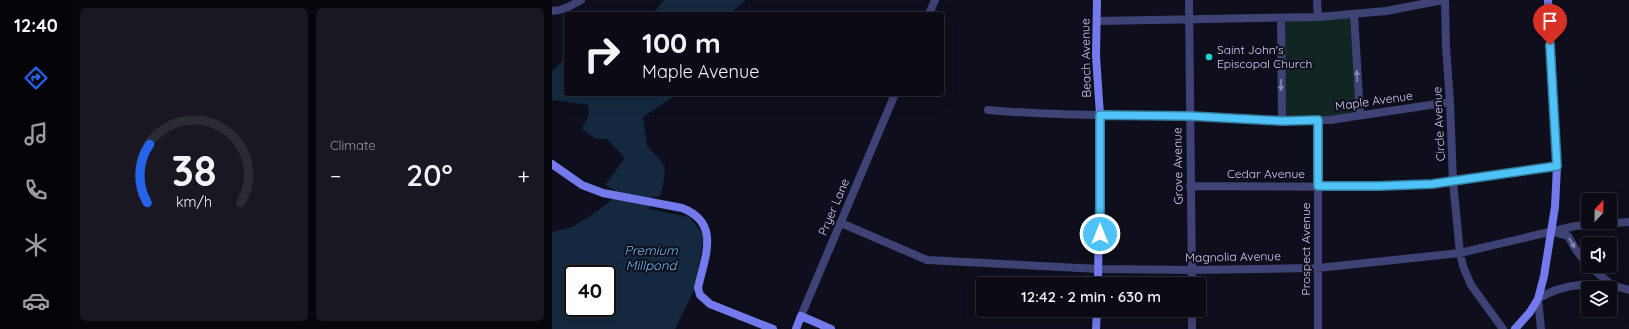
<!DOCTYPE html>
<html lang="en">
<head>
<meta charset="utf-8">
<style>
  body { margin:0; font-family:Quicksand,sans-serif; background:#191822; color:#f1f3f6; height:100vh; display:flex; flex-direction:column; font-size:15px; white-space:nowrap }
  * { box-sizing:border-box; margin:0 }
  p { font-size:13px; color:#9a9aa0 }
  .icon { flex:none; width:22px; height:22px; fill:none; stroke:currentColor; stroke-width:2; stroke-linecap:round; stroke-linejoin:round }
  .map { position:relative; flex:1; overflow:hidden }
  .details { display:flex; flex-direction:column; gap:8px; padding:8px; background:#06060c; width:480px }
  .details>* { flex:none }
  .banner { position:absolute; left:12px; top:12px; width:380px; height:84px; border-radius:4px; box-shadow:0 4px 16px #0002,0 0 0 1px #2b2b34; background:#0b0a15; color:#f1f3f6; overflow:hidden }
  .needle { width:26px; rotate:22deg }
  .tools { position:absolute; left:1029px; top:193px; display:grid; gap:8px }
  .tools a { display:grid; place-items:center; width:36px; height:36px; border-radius:4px; background:#0b0a15; box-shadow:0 4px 16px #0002,0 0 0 1px #2b2b34; font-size:20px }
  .speed { position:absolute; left:12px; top:265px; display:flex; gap:8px; font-size:20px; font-weight:700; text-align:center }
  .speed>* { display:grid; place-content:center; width:52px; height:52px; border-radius:50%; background:#0b0a15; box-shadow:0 4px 16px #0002,0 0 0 1px #2b2b34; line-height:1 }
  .speed .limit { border:2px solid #111; border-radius:6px; background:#fff; color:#111 }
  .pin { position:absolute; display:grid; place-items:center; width:34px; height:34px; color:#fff; margin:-41px -17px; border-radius:50% 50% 50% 0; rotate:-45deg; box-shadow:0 0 4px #0007 }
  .pin .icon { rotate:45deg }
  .me { position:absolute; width:44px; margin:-22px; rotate:0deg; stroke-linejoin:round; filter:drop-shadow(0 0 3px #0008) }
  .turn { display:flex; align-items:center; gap:14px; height:84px; padding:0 12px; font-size:18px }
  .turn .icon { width:52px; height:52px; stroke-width:2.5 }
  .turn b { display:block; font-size:28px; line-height:34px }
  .big { font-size:30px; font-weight:600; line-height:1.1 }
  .details .card { flex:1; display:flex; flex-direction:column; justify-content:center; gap:6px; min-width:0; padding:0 14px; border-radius:6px; background:#191822 }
  .details .dial { align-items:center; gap:0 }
  .dial svg { height:104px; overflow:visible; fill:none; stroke:#2b2b34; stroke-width:7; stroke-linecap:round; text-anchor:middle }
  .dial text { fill:#f1f3f6; stroke:none }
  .heat { display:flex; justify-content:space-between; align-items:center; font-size:22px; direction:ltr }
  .details .tiles { flex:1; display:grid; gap:8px; grid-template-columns:repeat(2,1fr) }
  .trip { position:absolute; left:424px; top:277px; width:230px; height:40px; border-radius:4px; background:#0b0a15; box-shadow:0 4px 16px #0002,0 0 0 1px #2b2b34; font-weight:600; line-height:40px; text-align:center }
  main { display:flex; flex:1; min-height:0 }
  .tab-bar { display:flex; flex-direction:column; width:72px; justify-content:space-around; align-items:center; background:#040408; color:#9a9aa0 }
  .tab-bar .icon { width:28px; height:28px }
  .tab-bar .active { color:#2563eb }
  .tab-bar b { font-size:18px; color:#f1f3f6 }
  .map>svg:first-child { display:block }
</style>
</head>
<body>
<main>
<nav class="tab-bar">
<b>12:40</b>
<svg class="icon active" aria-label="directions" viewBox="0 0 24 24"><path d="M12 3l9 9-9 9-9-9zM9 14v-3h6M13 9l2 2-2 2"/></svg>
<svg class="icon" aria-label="music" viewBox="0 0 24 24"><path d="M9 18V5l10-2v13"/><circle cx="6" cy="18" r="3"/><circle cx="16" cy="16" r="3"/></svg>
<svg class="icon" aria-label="phone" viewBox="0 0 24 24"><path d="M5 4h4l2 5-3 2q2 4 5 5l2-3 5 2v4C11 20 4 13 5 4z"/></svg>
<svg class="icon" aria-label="climate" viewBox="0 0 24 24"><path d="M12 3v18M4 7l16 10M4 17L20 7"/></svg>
<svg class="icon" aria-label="car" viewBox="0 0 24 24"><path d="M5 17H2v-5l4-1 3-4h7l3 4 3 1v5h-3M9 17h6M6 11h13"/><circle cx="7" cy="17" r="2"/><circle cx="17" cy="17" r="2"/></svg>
</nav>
<section class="details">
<div class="tiles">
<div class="card dial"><svg viewBox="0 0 100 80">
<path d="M14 69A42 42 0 1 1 86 69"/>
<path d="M14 69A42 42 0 0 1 16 24" stroke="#2563eb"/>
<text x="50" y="56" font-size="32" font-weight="700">38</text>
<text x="50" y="72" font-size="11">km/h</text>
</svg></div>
<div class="card"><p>Climate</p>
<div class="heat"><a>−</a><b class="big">20°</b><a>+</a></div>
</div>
</div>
</section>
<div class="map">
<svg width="1077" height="329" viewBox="0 0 1077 329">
  <rect width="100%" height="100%" fill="#0f0e1c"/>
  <path fill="#122523" d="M 800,17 L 805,113 L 775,118 L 732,118 L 731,20 Z"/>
  <path fill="#14293f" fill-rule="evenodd" d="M 112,0 L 194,0 L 177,14 L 101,14 Z
    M 14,58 L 14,94 L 125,94 L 91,117 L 95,146 L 109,161 L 113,168 L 111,186 L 108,196 L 101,197 L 97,209 L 137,217 L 152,235 L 143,288 L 123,329 L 0,329 L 0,232 L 20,227 L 35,218 L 60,200 L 64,191 L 53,185 L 73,158 L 55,139 L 44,139 L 30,129 L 37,114 L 36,105 L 2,100 L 0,102 L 0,71 ZM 21,274 L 55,274 L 55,308 L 21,308 Z"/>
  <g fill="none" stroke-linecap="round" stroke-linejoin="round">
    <path stroke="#3f4275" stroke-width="8" d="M 637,0 L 640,284
      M 765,0 L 766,17
      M 893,0 L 894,47 L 898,102 L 901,182 L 908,253 L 911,266 L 919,285 L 951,329
      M 0,11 C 11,11 20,5 29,0
      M 377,14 L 383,0
      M 802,14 L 808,115
      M 729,18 L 730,121
      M 545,21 L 766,17 L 834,11 L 891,0
      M 436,110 C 503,116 570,115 636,116 C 684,117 731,122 778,120 L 898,102
      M 766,120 L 766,329
      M 638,186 L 826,187 L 880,184 L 1005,166
      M 289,223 L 375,260 L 547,269 L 640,270 L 766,268 L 908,253 L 1023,226 L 1077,222
      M 1002,232 L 1016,236 L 1024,250 L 1036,265
      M 1037,266 L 1060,285
      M 640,310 L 640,329
      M 249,316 L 343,94
      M 989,329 L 986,299 C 1012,282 1047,281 1077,290"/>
    <path stroke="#737aec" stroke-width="8" d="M 545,0 L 544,56 L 548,115 L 546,284
      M 0,164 L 30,185 L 51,193 L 130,208 C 169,223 153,256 146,288 L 148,295 L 158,304 L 221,329
      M 244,329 L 249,316 L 279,329
      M 544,329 L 545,310
      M 963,329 L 978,312 L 986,299 L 992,276 L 1003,207 L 1005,166 L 996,0"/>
  </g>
  <defs><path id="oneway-solid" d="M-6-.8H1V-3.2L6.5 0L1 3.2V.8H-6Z"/></defs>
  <g fill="#8888b7">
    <use href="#oneway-solid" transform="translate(805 76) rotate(-93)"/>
    <use href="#oneway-solid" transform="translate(729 85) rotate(90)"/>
    <use href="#oneway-solid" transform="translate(1020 243) rotate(60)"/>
  </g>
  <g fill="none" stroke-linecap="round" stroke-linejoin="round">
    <g stroke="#337fa1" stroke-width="10">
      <path id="route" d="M 548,234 L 548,115 L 638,116 L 730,121 L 766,120 L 766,186 L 826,186 L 880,184 L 1005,166 L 998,45"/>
    </g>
    <use href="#route" stroke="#4fc3f7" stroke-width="7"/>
  </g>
  <circle fill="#1dd4d7" stroke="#0f0e1c" stroke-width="1.5" cx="657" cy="57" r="4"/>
  <g text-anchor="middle" stroke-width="4" stroke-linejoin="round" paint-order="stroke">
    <g font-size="12" fill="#d0cff9" stroke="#0f0e1c" text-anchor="start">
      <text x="665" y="54">Saint John's<tspan x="665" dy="14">Episcopal Church</tspan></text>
    </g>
    <g font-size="12" fill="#d0cff9" stroke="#0f0e1c">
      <text transform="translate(534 58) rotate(-91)" y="4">Beach Avenue</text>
      <text transform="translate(822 101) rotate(-8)" y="4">Maple Avenue</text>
      <text transform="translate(887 124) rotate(-93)" y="4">Circle Avenue</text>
      <text transform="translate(626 166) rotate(-91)" y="4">Grove Avenue</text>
      <text x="714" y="178">Cedar Avenue</text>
      <text transform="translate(282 207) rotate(-67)" y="4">Pryer Lane</text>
      <text transform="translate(754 249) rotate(-90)" y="4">Prospect Avenue</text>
      <text transform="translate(681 257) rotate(-1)" y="4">Magnolia Avenue</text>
    </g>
    <g font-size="13" font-style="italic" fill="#6bbbeb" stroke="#0f0e1c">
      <text x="99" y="255">Premium<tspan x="99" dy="15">Millpond</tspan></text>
    </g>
  </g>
</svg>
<div class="tools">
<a><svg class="needle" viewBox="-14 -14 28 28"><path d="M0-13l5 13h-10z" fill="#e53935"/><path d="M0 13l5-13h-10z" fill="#9a9aa0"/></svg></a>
<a><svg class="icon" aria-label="sound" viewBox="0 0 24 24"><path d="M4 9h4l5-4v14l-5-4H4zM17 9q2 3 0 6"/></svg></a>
<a><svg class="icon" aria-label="layers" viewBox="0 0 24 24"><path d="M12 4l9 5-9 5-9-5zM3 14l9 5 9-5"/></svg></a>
</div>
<div class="speed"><div class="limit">40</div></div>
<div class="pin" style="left:998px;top:45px;background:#d93025"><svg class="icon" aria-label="arrive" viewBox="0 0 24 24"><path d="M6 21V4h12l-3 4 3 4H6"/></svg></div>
<svg class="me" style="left:548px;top:234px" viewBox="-20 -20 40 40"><circle r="17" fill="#4fc3f7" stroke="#fff" stroke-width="3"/><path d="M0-11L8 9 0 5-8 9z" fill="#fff"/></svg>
<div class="trip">12:42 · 2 min · 630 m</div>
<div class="banner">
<div class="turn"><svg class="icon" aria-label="right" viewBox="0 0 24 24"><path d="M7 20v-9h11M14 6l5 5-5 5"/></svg><div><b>100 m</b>Maple Avenue</div></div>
</div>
</div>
</main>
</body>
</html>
